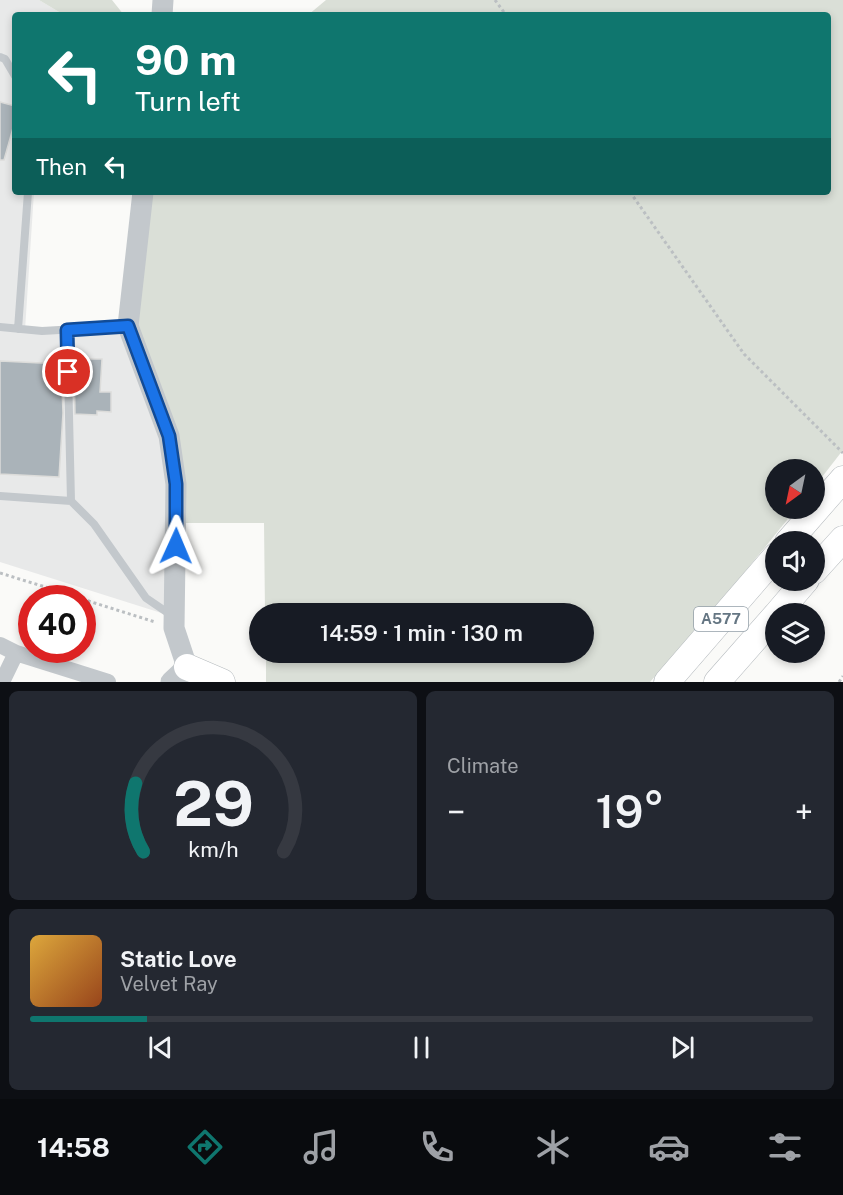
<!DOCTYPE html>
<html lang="en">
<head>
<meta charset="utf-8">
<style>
  body { margin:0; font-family:"Public Sans",sans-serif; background:#242831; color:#f1f3f6; height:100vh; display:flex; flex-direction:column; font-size:22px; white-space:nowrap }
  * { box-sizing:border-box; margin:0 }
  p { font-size:20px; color:#9ea1a6 }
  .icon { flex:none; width:33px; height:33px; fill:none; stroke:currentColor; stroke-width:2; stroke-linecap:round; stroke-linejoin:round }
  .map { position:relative; height:682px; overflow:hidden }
  .drawer { display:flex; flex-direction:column; gap:9px; padding:9px; background:#0d0f14; flex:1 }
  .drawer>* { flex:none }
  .banner { position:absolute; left:12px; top:12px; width:819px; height:183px; border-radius:6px; box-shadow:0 3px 9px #0003; background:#0f766e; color:#fff; overflow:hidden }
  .needle { width:39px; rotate:213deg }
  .buttons { position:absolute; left:765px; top:459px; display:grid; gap:12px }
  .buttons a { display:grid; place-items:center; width:60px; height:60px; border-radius:50%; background:#171b24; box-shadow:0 3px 9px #0003; font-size:30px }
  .speed { position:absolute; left:18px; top:585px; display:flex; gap:12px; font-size:30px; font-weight:700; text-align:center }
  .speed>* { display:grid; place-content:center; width:78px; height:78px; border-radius:50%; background:#171b24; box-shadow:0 3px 9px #0003; line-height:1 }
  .speed .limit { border:9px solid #d22; background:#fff; color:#111 }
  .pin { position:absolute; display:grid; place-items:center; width:51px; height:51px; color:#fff; margin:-26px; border:3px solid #fff; border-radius:50%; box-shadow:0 2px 6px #0007 }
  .me { position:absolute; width:66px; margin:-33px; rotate:1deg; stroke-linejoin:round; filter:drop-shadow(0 0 4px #0008) }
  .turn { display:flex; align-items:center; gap:21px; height:126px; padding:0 24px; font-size:27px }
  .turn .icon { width:78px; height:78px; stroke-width:2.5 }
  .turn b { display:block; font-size:42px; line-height:51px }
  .then { display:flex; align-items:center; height:57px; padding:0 24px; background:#0003; gap:12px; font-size:22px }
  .big { font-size:45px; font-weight:600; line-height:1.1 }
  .drawer .widget { flex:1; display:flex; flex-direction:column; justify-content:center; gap:9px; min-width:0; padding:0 21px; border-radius:9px; background:#242831 }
  .drawer .dial { align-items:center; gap:0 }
  .dial svg { height:156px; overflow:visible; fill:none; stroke:#363941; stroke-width:7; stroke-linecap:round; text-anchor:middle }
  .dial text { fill:#f1f3f6; stroke:none }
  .song { display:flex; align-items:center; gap:18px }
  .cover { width:72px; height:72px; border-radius:9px; background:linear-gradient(135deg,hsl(40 70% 55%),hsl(20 70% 35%)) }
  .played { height:6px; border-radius:3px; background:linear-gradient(90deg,#0f766e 15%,#363941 15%) }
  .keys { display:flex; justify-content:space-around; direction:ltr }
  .heat { display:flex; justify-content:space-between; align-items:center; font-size:33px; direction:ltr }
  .drawer .tiles { flex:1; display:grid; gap:9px; grid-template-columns:1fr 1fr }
  .widget:last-child { grid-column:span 2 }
  .trip { position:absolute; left:249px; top:603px; width:345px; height:60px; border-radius:30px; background:#171b24; box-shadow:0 3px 9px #0003; font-weight:600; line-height:60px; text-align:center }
  .tabs { display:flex; height:96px; justify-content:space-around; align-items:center; background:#090b0e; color:#9ea1a6 }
  .tabs .icon { width:42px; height:42px }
  .tabs .current { color:#0f766e }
  .tabs b { font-size:27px; color:#f1f3f6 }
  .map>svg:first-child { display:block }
</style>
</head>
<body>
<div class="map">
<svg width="843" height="682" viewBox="0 0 843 682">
  <rect width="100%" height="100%" fill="#fafaf8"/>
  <path fill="#e8e9e9" d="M 0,0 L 39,0 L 64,15 L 15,15 L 15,192 L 34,192 L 25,330 L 128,326 L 169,436 L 174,617 L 0,562 Z"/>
  <path fill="#dadfd7" d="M 39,0 L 112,0 L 124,15 L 64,15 Z
    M 326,0 L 843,0 L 843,450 L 815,486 L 814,470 L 776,470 L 776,508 L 796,509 L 713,611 L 650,682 L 266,682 L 266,653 L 584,652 L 584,614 L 265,613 L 264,523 L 177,523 L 176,484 L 128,326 L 143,192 L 828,192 L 828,15 L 308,15 Z"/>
  <path fill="#aab3b9" stroke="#dcdcda" stroke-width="1.5" d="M 0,102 L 15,106 L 15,121 L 4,160 L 0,160 Z
    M 78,359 L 102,359 L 100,392 L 111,392 L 111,412 L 97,411 L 97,415 L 75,414 L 74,364 L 78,365 Z
    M 0,361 L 61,364 L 63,413 L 59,477 L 0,474 Z"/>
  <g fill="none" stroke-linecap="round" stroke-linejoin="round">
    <g stroke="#b5babe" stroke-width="27">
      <path id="primary" d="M 788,542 L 843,479
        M 814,571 L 843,539
        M 777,614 L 806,580
        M 187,667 L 222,682
        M 667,682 L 776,556
        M 717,682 L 776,615"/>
    </g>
    <path stroke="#bbbfc2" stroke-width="3" stroke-dasharray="3 3" stroke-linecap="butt" d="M 495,0 L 506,15
      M 630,192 L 744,354 L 843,453
      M 0,573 L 81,598
      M 82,599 L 155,622
      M 839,682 L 843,676"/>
    <path stroke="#c3c8cc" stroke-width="8" d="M 0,57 L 5,59 L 15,76
      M 0,327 L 42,331 L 128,326
      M 18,329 L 28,192
      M 67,330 L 71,501
      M 0,496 L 71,501 L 94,524 L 146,598 L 171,615"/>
    <path stroke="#c3c8cc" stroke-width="16" d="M 0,645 L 16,653 L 108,682
      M 2,682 L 16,653"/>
    <path stroke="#c3c8cc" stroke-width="21" d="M 162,15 L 163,0
      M 143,192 L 128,326 L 169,436 L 176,484 L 174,628 L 187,667 L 171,682"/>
    <use href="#primary" stroke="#fff" stroke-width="26"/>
  </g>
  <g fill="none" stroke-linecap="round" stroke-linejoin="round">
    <g stroke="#114b97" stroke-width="15">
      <path id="route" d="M 68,372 L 67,330 L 128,326 L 169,436 L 176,484 L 176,546"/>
    </g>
    <use href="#route" stroke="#1a73e8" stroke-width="10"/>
  </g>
  <g text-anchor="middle" stroke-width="6" stroke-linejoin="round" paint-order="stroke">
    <rect fill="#fff" stroke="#939fa8" stroke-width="1.5" x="694" y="607" width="54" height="24" rx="4.5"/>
    <g font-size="15" font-weight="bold" fill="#657683">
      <text x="721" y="624">A577</text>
    </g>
  </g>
</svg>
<div class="buttons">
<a><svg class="needle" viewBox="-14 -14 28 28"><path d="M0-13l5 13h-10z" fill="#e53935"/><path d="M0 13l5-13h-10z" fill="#9ea1a6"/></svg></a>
<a><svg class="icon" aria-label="sound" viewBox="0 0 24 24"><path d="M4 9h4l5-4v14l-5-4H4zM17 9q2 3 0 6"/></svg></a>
<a><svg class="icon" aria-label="layers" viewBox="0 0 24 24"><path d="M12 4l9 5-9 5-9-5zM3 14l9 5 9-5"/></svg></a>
</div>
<div class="speed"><div class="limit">40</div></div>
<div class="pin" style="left:68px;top:372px;background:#d93025"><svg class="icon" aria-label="arrive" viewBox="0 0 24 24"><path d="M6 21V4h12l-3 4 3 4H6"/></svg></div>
<svg class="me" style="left:176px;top:546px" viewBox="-20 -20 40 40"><path d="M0-17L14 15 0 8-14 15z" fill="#1a73e8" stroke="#fff" stroke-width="4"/></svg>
<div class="trip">14:59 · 1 min · 130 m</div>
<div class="banner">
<div class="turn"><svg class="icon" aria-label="left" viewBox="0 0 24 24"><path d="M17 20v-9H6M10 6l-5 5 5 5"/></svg><div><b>90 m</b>Turn left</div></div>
<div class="then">Then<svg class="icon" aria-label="left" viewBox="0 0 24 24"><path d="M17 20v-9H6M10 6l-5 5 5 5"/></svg></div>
</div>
</div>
<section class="drawer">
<div class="tiles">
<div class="widget dial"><svg viewBox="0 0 100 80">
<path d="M14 69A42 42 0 1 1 86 69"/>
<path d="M14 69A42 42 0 0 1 10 34" stroke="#0f766e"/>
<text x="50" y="56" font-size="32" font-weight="700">29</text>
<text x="50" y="72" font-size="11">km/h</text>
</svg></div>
<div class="widget"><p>Climate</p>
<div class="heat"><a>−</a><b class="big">19°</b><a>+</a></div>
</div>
<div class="widget">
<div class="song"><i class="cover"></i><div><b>Static Love</b><p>Velvet Ray</p></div></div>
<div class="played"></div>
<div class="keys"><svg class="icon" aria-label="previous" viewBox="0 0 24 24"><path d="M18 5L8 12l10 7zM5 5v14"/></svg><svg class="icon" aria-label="pause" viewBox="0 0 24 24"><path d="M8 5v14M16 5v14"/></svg><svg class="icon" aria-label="next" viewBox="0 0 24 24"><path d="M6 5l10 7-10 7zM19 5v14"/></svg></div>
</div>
</div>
</section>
<nav class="tabs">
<b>14:58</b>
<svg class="icon current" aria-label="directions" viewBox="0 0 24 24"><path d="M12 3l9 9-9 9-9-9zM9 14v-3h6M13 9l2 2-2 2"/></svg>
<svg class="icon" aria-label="music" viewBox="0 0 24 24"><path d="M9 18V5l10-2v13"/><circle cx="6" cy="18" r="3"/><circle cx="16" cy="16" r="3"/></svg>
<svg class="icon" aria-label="phone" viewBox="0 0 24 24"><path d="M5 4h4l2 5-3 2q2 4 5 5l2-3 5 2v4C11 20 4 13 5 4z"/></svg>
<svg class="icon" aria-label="climate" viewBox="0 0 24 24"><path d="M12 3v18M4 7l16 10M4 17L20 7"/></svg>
<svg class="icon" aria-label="car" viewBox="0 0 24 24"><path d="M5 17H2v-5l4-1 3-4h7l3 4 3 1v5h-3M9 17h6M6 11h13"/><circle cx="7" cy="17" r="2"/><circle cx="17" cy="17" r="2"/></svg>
<svg class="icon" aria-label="filters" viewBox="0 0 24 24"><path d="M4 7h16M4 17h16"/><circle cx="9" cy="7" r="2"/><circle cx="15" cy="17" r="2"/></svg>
</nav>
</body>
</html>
